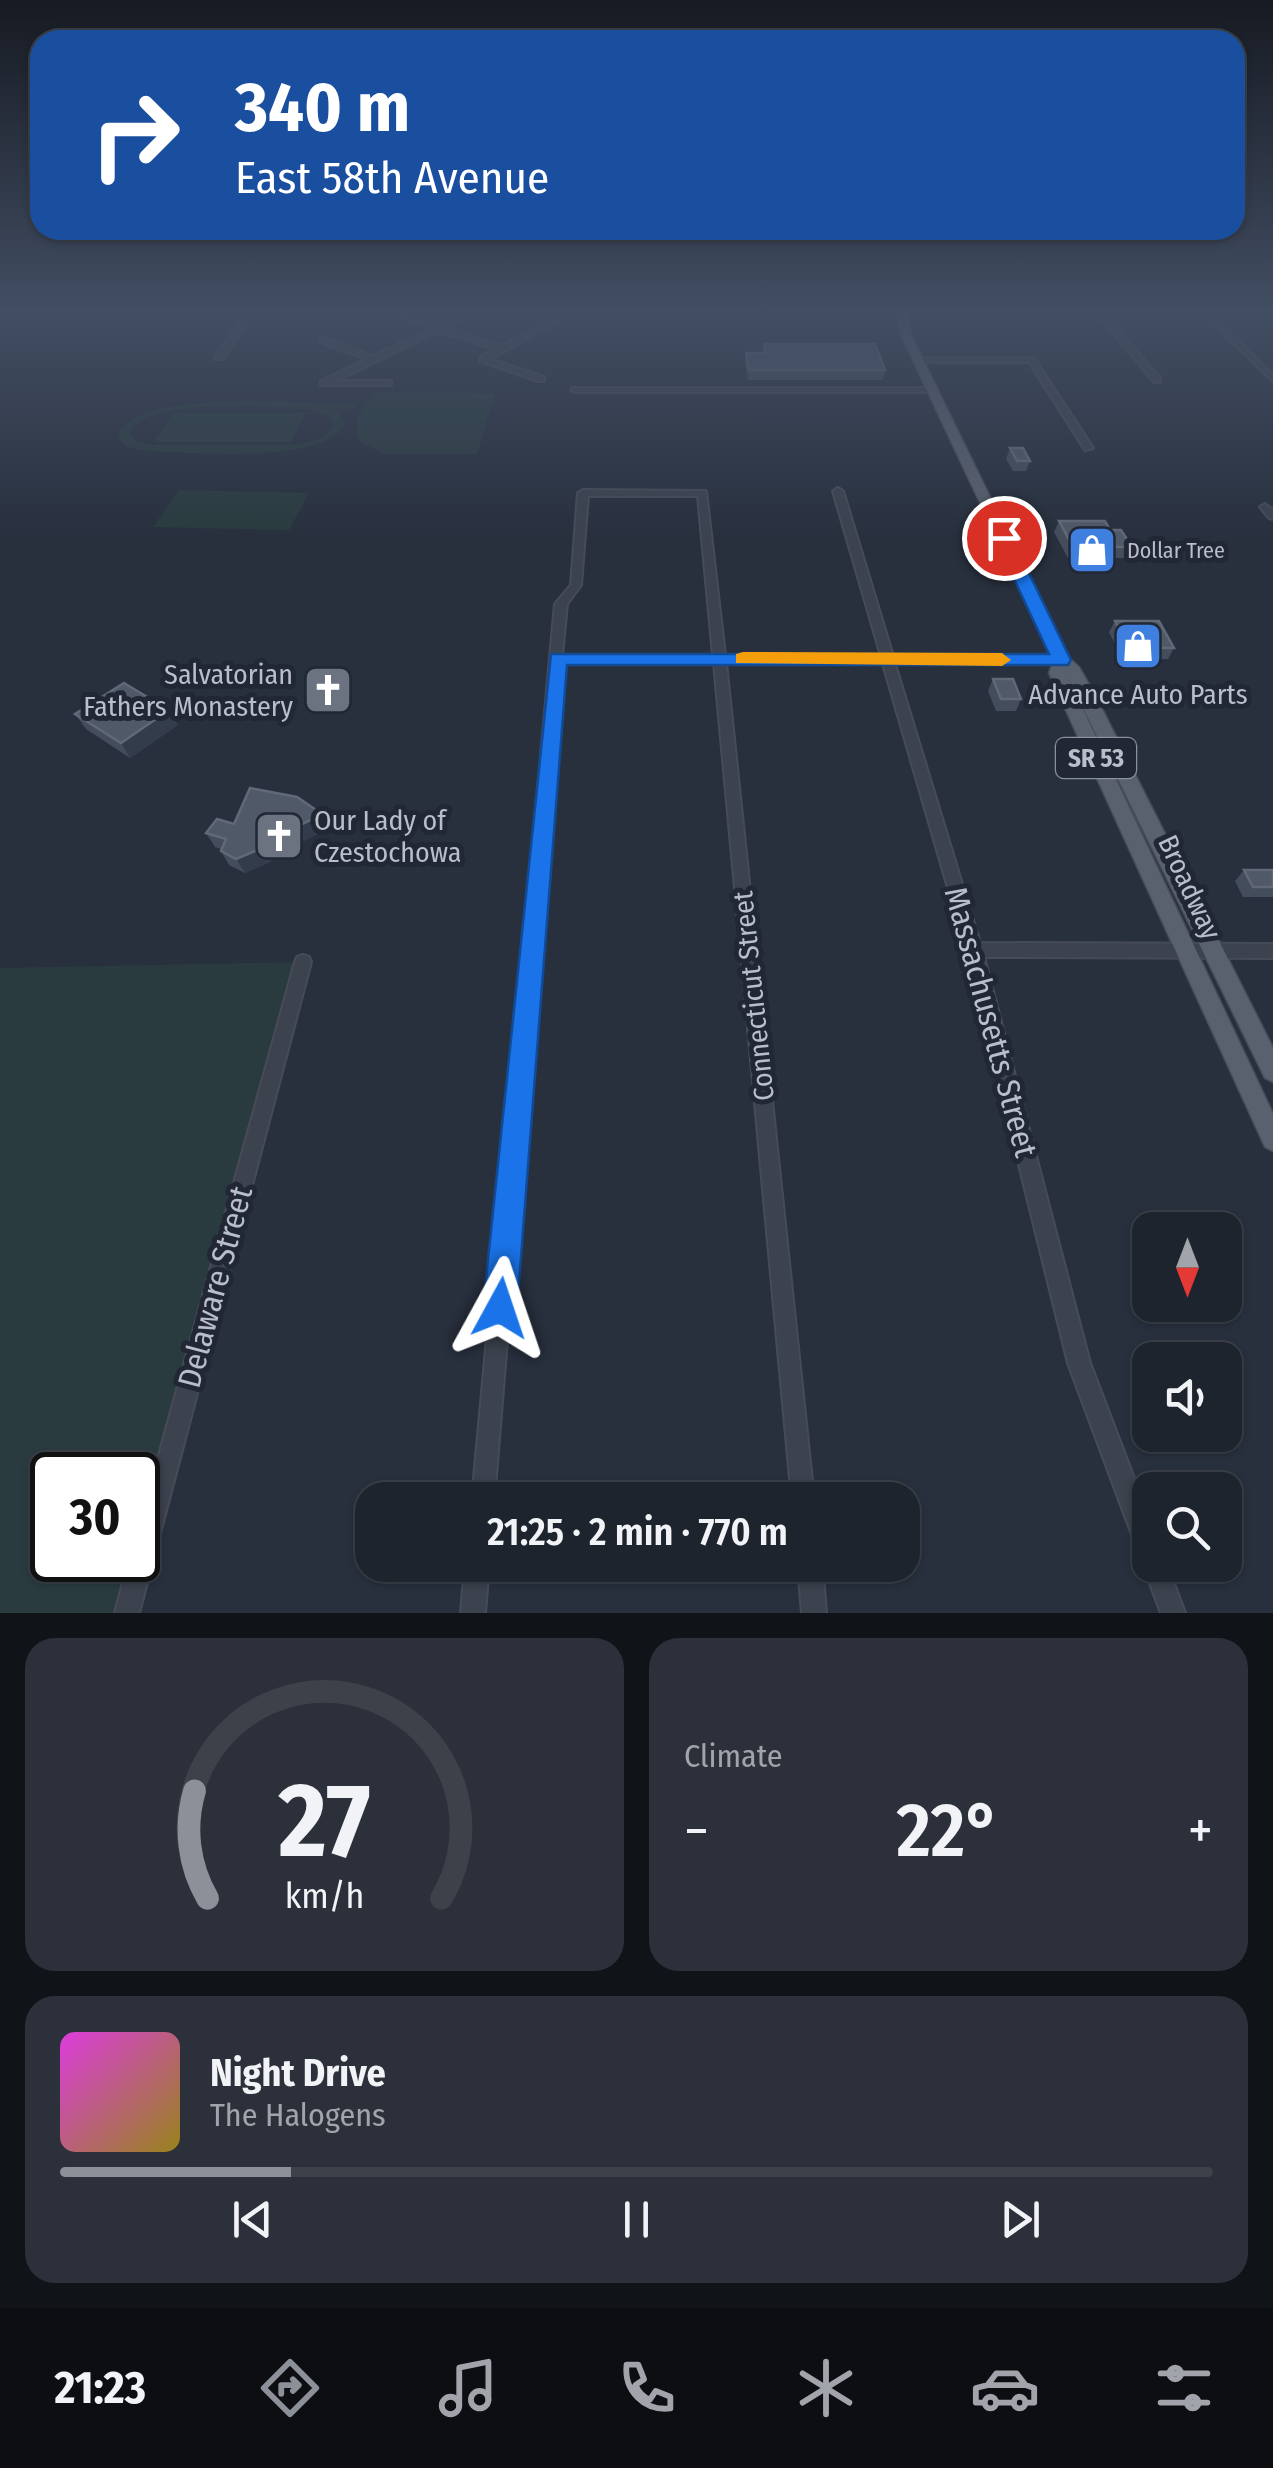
<!DOCTYPE html>
<html lang="en">
<head>
<meta charset="utf-8">
<style>
  body { margin:0; font-family:"Fira Sans Condensed",sans-serif; background:#2b303a; color:#f1f3f6; height:100vh; display:flex; flex-direction:column; font-size:38px; white-space:nowrap }
  * { box-sizing:border-box; margin:0 }
  p { font-size:32px; color:#a1a4aa }
  .icon { flex:none; width:55px; height:55px; fill:none; stroke:currentColor; stroke-width:2; stroke-linecap:round; stroke-linejoin:round }
  .map { position:relative; height:1613px; overflow:hidden }
  .panel { display:flex; flex-direction:column; gap:25px; padding:25px; background:#101419; flex:1 }
  .panel>* { flex:none }
  .top-card { position:absolute; left:30px; top:30px; width:1215px; height:210px; border-radius:30px; box-shadow:0 2px 8px #0004,0 0 0 2px #3c414a; background:#1a4fa0; color:#fff; overflow:hidden }
  .needle { width:65px; rotate:180deg }
  .fabs { position:absolute; left:1132px; top:1212px; display:grid; gap:20px }
  .fabs a { display:grid; place-items:center; width:110px; height:110px; border-radius:20px; background:#1e242e; box-shadow:0 2px 8px #0004,0 0 0 2px #3c414a; font-size:50px }
  .speed { position:absolute; left:30px; top:1452px; display:flex; gap:20px; font-size:50px; font-weight:700; text-align:center }
  .speed>* { display:grid; place-content:center; width:130px; height:130px; border-radius:50%; background:#1e242e; box-shadow:0 2px 8px #0004,0 0 0 2px #3c414a; line-height:1 }
  .speed .limit { border:5px solid #111; border-radius:15px; background:#fff; color:#111 }
  .pin { position:absolute; display:grid; place-items:center; width:85px; height:85px; color:#fff; margin:-42px; border:5px solid #fff; border-radius:50%; box-shadow:0 2px 10px #0007 }
  .me { position:absolute; width:110px; margin:-55px; rotate:5deg; stroke-linejoin:round; filter:drop-shadow(0 0 8px #0008) }
  .turn { display:flex; align-items:center; gap:35px; height:210px; padding:0 40px; font-size:45px }
  .turn .icon { width:130px; height:130px; stroke-width:2.5 }
  .turn b { display:block; font-size:70px; line-height:85px }
  .big { font-size:75px; font-weight:600; line-height:1.1 }
  .panel .widget { flex:1; display:flex; flex-direction:column; justify-content:center; gap:15px; min-width:0; padding:0 35px; border-radius:30px; background:#2b303a }
  .panel .dial { align-items:center; gap:0 }
  .dial svg { height:260px; overflow:visible; fill:none; stroke:#3c414a; stroke-width:7; stroke-linecap:round; text-anchor:middle }
  .dial text { fill:#f1f3f6; stroke:none }
  .song { display:flex; align-items:center; gap:30px }
  .cover { width:120px; height:120px; border-radius:15px; background:linear-gradient(135deg,hsl(300 70% 55%),hsl(50 70% 35%)) }
  .played { height:10px; border-radius:5px; background:linear-gradient(90deg,#8c9099 20%,#3c414a 20%) }
  .keys { display:flex; justify-content:space-around; direction:ltr }
  .heat { display:flex; justify-content:space-between; align-items:center; font-size:55px; direction:ltr }
  .panel .tiles { flex:1; display:grid; gap:25px; grid-template-columns:1fr 1fr }
  .widget:last-child { grid-column:span 2 }
  .trip { position:absolute; left:355px; top:1482px; width:565px; height:100px; border-radius:30px; background:#1e242e; box-shadow:0 2px 8px #0004,0 0 0 2px #3c414a; font-weight:600; line-height:100px; text-align:center }
  .tab-bar { display:flex; height:160px; justify-content:space-around; align-items:center; background:#0c0e12; color:#a1a4aa }
  .tab-bar .icon { width:70px; height:70px }
  .tab-bar .selected { color:#8c9099 }
  .tab-bar b { font-size:45px; color:#f1f3f6 }
  .map>svg:first-child { display:block }
</style>
</head>
<body>
<div class="map">
<svg width="1273" height="1613" viewBox="0 0 1273 1613">
  <rect width="100%" height="100%" fill="#28303e"/>
  <path fill="#2a3b3f" fill-rule="evenodd" d="M 379,391 L 495,394 L 477,454 L 384,454 L 359,441 C 351,419 363,405 379,391 Z
    M 356,404 L 354,409 L 336,409 L 345,423 C 329,466 187,452 146,451 L 128,447 L 118,438 C 125,387 314,404 356,404 ZM 309,409 L 330,416 L 333,427 L 321,438 L 298,445 L 151,445 L 136,441 L 130,433 C 145,396 272,408 309,409 Z
    M 174,413 L 306,413 L 291,442 L 153,442 Z
    M 179,490 L 309,493 L 289,530 L 153,527 Z
    M 303,962 L 127,1613 L 0,1613 L 0,968 ZM 52,1475 L 138,1475 L 138,1560 L 52,1560 Z"/>
  <g fill="none" stroke-linecap="round" stroke-linejoin="round">
    <g stroke="#464b57" stroke-width="4">
      <path id="minor" d="M 248,311 L 255,311 L 222,359 L 216,359 L 215,357 Z
        M 384,311 L 395,311 L 438,325 L 468,311 L 477,311 L 445,328 L 501,346 L 566,311 L 573,313 L 490,359 L 544,377 L 544,381 L 538,381 L 480,361 L 480,357 L 495,349 L 439,331 L 336,381 L 391,381 L 391,385 L 321,385 L 321,381 L 367,359 L 320,342 L 320,338 L 326,338 L 373,356 L 432,328 Z
        M 1095,311 L 1102,311 L 1160,378 L 1160,382 L 1154,382 Z
        M 1200,311 L 1207,311 L 1273,375 L 1273,381 Z
        M 918,358 L 1034,358 L 1093,448 L 1085,450 L 1029,362 L 915,362 L 915,358 Z
        M 572,388 L 933,388 L 937,390 L 933,392 L 575,392 L 571,390 Z
        M 838,488 L 843,491 L 893,656 L 1062,656 L 1068,660 L 1062,664 L 895,664 L 980,943 L 1273,944 L 1273,958 L 984,957 L 1090,1363 L 1150,1520 L 1150,1565 L 1167,1565 L 1185,1613 L 1161,1613 L 1143,1565 L 1145,1561 L 1142,1559 L 1138,1551 L 1068,1363 L 966,950 L 883,664 L 726,663 L 814,1500 L 792,1500 L 714,663 L 562,663 L 494,1500 L 472,1500 L 555,604 L 571,585 L 578,493 L 583,490 L 706,491 L 725,655 L 881,656 L 833,491 ZM 588,496 L 698,496 L 713,655 L 562,655 L 567,604 L 581,585 Z
        M 1265,504 L 1273,510 L 1273,519 L 1269,518 L 1260,507 Z
        M 303,955 L 309,957 L 311,962 L 139,1613 L 115,1613 L 129,1560 L 138,1560 L 138,1531 L 295,962 L 297,957 Z
        M 465,1565 L 489,1565 L 485,1613 L 461,1613 Z
        M 798,1565 L 822,1565 L 826,1613 L 802,1613 Z"/>
    </g>
    <g stroke="#464b57" stroke-width="3">
      <path id="major" d="M 895,311 L 905,311 L 912,337 L 1068,657 L 1079,667 L 1095,695 L 1273,1048 L 1273,1082 L 1265,1078 L 1065,671 L 1273,1114 L 1273,1151 L 1265,1147 L 1049,673 L 1054,660 L 902,337 Z"/>
    </g>
    <use href="#minor" fill="#3c424e" fill-rule="evenodd"/>
    <use href="#major" fill="#5a616e" fill-rule="evenodd"/>
  </g>
  <path fill="#444d5c" d="M 930,311 L 971,311 L 970,316 L 933,316 Z
    M 764,344 L 885,370 L 883,380 L 748,380 L 745,363 L 746,353 L 763,353 Z
    M 1010,448 L 1030,461 L 1026,471 L 1013,471 L 1006,459 Z
    M 1059,521 L 1110,530 L 1132,547 L 1126,558 L 1068,558 L 1054,532 Z
    M 1115,621 L 1174,648 L 1168,659 L 1123,660 L 1109,632 Z
    M 993,679 L 1021,699 L 1016,711 L 996,711 L 988,691 Z
    M 75,714 L 178,725 L 130,758 L 86,729 Z
    M 234,824 L 329,828 L 274,856 L 270,862 L 245,873 L 229,865 L 221,851 L 221,849 L 215,847 L 206,833 Z
    M 1244,870 L 1273,870 L 1273,897 L 1243,897 L 1235,881 Z"/>
  <path fill="#333c4b" d="M 169,710 L 178,725 L 130,758 L 121,743 Z
    M 322,814 L 329,828 L 274,856 L 270,862 L 245,873 L 236,859 Z"/>
  <path fill="#505968" stroke="#616977" stroke-width="2.5" d="M 764,344 L 875,344 L 885,370 L 749,370 L 746,353 L 766,353 Z
    M 1010,448 L 1023,448 L 1030,461 L 1017,461 Z
    M 1059,521 L 1105,521 L 1110,530 L 1121,530 L 1132,547 L 1073,547 Z
    M 1115,621 L 1159,621 L 1174,648 L 1129,648 Z
    M 993,679 L 1013,679 L 1021,699 L 1001,699 Z
    M 124,683 L 169,710 L 121,743 L 75,714 Z
    M 250,788 L 297,797 L 322,814 L 267,842 L 262,848 L 236,859 L 221,851 L 226,839 L 206,833 L 217,819 L 234,824 Z
    M 1244,870 L 1273,870 L 1273,887 L 1253,887 Z"/>
  <linearGradient id="sky" x2="0" y2="1"><stop stop-color="#161a22"/><stop offset="0.58" stop-color="#424e63"/><stop offset="1" stop-color="#424e63" stop-opacity="0"/></linearGradient>
  <rect width="1273" height="537" fill="url(#sky)"/>
  <path fill="#1a73e8" stroke="#114b97" stroke-width="2.5" d="M 998,535 L 1012,538 L 1071,660 L 1068,665 L 567,665 L 517,1308 L 512,1320 L 500,1325 L 488,1320 L 483,1308 L 551,654 L 1049,654 L 995,538 Z"/>
  <path fill="#f59e0b" d="M 743,652 L 1002,653 L 1011,660 L 1002,666 L 736,663 L 736,654 Z"/>
  <defs>
    <g id="shop-square" transform="scale(2.5)"><rect x="-9" y="-9" width="18" height="18" rx="4" fill="#3f7fe0" stroke="#212734"/><path d="M-5-2.5h2.3a2.7 3.5 0 0 1 5.4 0H5L5.5 6h-11ZM-1.5-2.5h3a1.5 2.3 0 0 0-3 0Z" fill="#fff"/></g>
    <g id="church-square" transform="scale(2.5)"><rect x="-9" y="-9" width="18" height="18" rx="4" fill="#6b7280" stroke="#212734"/><path d="M-1.2-6h2.4v3.5h3.3v2.4h-3.3V6h-2.4V-.1h-3.3v-2.4h3.3Z" fill="#fff"/></g>
  </defs>
  <g fill-rule="evenodd">
    <use href="#shop-square" x="1092" y="550"/>
    <use href="#shop-square" x="1138" y="646"/>
    <use href="#church-square" x="328" y="690"/>
    <use href="#church-square" x="279" y="836"/>
  </g>
  <g text-anchor="middle" stroke-width="10" stroke-linejoin="round" paint-order="stroke">
    <g font-size="22" fill="#b9bec9" stroke="#212734" text-anchor="start">
      <text x="1127" y="558">Dollar Tree</text>
    </g>
    <rect fill="#212734" stroke="#8b919c" stroke-width="2.5" x="1056" y="738" width="80" height="40" rx="8"/>
    <g font-size="25" font-weight="bold" fill="#b9bec9">
      <text x="1096" y="767">SR 53</text>
    </g>
    <g font-size="28" fill="#b9bec9" stroke="#212734" text-anchor="end">
      <text x="293" y="684">Salvatorian<tspan x="293" dy="32">Fathers Monastery</tspan></text>
      <text x="1138" y="704" text-anchor="middle">Advance Auto Parts</text>
      <text x="314" y="830" text-anchor="start">Our Lady of<tspan x="314" dy="32">Czestochowa</tspan></text>
    </g>
    <g font-size="28" fill="#b9bec9" stroke="#212734">
      <text transform="translate(1190 887) rotate(65)" y="10">Broadway</text>
      <text transform="translate(753 996) rotate(-96)" y="10">Connecticut Street</text>
    </g>
    <g font-size="32" fill="#b9bec9" stroke="#212734">
      <text transform="translate(991 1022) rotate(75)" y="11">Massachusetts Street</text>
      <text transform="translate(215 1287) rotate(-75)" y="11">Delaware Street</text>
    </g>
  </g>
</svg>
<div class="fabs">
<a><svg class="needle" viewBox="-14 -14 28 28"><path d="M0-13l5 13h-10z" fill="#e53935"/><path d="M0 13l5-13h-10z" fill="#a1a4aa"/></svg></a>
<a><svg class="icon" aria-label="sound" viewBox="0 0 24 24"><path d="M4 9h4l5-4v14l-5-4H4zM17 9q2 3 0 6"/></svg></a>
<a><svg class="icon" aria-label="search" viewBox="0 0 24 24"><circle cx="10" cy="10" r="6"/><path d="M15 15l6 6"/></svg></a>
</div>
<div class="speed"><div class="limit">30</div></div>
<div class="pin" style="left:1004px;top:538px;background:#d93025"><svg class="icon" aria-label="arrive" viewBox="0 0 24 24"><path d="M6 21V4h12l-3 4 3 4H6"/></svg></div>
<svg class="me" style="left:500px;top:1308px" viewBox="-20 -20 40 40"><path d="M0-17L14 15 0 8-14 15z" fill="#1a73e8" stroke="#fff" stroke-width="4"/></svg>
<div class="trip">21:25 · 2 min · 770 m</div>
<div class="top-card">
<div class="turn"><svg class="icon" aria-label="right" viewBox="0 0 24 24"><path d="M7 20v-9h11M14 6l5 5-5 5"/></svg><div><b>340 m</b>East 58th Avenue</div></div>
</div>
</div>
<section class="panel">
<div class="tiles">
<div class="widget dial"><svg viewBox="0 0 100 80">
<path d="M14 69A42 42 0 1 1 86 69"/>
<path d="M14 69A42 42 0 0 1 10 36" stroke="#8c9099"/>
<text x="50" y="56" font-size="32" font-weight="700">27</text>
<text x="50" y="72" font-size="11">km/h</text>
</svg></div>
<div class="widget"><p>Climate</p>
<div class="heat"><a>−</a><b class="big">22°</b><a>+</a></div>
</div>
<div class="widget">
<div class="song"><i class="cover"></i><div><b>Night Drive</b><p>The Halogens</p></div></div>
<div class="played"></div>
<div class="keys"><svg class="icon" aria-label="previous" viewBox="0 0 24 24"><path d="M18 5L8 12l10 7zM5 5v14"/></svg><svg class="icon" aria-label="pause" viewBox="0 0 24 24"><path d="M8 5v14M16 5v14"/></svg><svg class="icon" aria-label="next" viewBox="0 0 24 24"><path d="M6 5l10 7-10 7zM19 5v14"/></svg></div>
</div>
</div>
</section>
<nav class="tab-bar">
<b>21:23</b>
<svg class="icon selected" aria-label="directions" viewBox="0 0 24 24"><path d="M12 3l9 9-9 9-9-9zM9 14v-3h6M13 9l2 2-2 2"/></svg>
<svg class="icon" aria-label="music" viewBox="0 0 24 24"><path d="M9 18V5l10-2v13"/><circle cx="6" cy="18" r="3"/><circle cx="16" cy="16" r="3"/></svg>
<svg class="icon" aria-label="phone" viewBox="0 0 24 24"><path d="M5 4h4l2 5-3 2q2 4 5 5l2-3 5 2v4C11 20 4 13 5 4z"/></svg>
<svg class="icon" aria-label="climate" viewBox="0 0 24 24"><path d="M12 3v18M4 7l16 10M4 17L20 7"/></svg>
<svg class="icon" aria-label="car" viewBox="0 0 24 24"><path d="M5 17H2v-5l4-1 3-4h7l3 4 3 1v5h-3M9 17h6M6 11h13"/><circle cx="7" cy="17" r="2"/><circle cx="17" cy="17" r="2"/></svg>
<svg class="icon" aria-label="filters" viewBox="0 0 24 24"><path d="M4 7h16M4 17h16"/><circle cx="9" cy="7" r="2"/><circle cx="15" cy="17" r="2"/></svg>
</nav>
</body>
</html>
